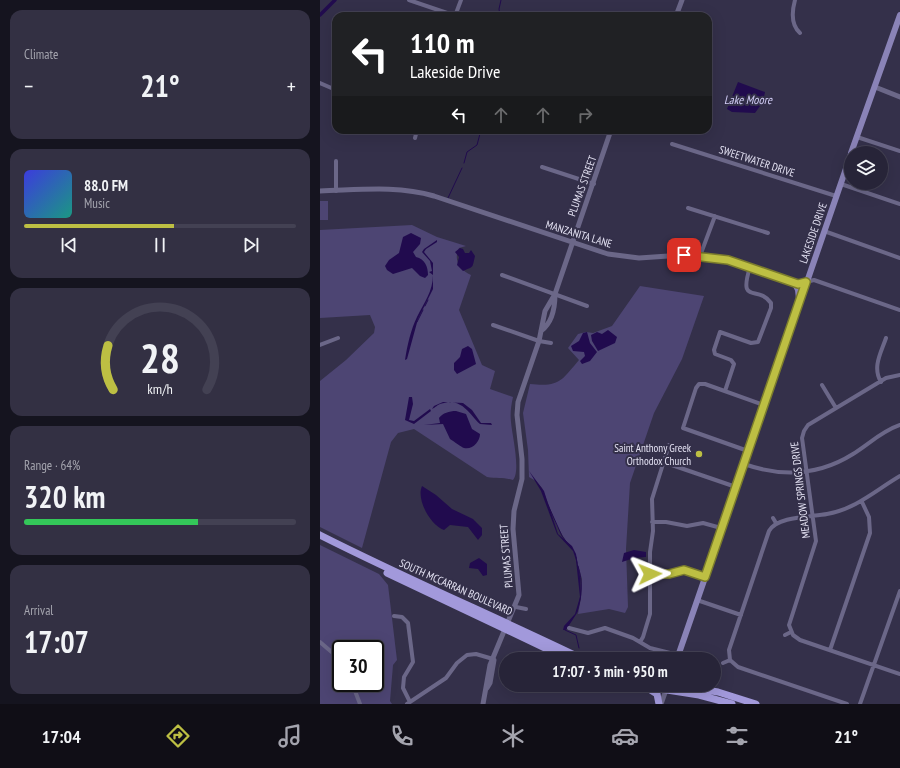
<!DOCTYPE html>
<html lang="en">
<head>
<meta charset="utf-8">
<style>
  body { margin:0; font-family:"PT Sans Narrow",sans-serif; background:#333043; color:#f1f3f6; height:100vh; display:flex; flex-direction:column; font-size:15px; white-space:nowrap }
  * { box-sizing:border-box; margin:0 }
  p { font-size:13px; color:#a4a4ae }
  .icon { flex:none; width:22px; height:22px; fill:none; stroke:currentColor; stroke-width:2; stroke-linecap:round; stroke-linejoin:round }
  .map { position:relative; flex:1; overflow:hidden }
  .sheet { display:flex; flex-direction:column; gap:10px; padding:10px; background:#15141f; width:320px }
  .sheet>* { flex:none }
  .top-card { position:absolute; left:12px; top:12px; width:380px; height:122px; border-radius:12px; box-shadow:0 4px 16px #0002,0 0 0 1px #434153; background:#202124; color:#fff; overflow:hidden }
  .tools { position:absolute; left:524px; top:146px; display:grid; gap:8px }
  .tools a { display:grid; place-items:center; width:44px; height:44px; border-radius:50%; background:#272438; box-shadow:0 4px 16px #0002,0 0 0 1px #434153; font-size:20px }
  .speed { position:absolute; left:12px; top:640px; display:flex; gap:8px; font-size:20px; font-weight:700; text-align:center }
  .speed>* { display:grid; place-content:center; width:52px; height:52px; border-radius:50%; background:#272438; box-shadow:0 4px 16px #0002,0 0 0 1px #434153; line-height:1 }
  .speed .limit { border:2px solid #111; border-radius:6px; background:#fff; color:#111 }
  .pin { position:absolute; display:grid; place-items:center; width:34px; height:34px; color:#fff; margin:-17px; border-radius:8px; box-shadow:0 2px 6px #0006 }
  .me { position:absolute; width:44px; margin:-22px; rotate:88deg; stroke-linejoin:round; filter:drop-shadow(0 0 3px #0008) }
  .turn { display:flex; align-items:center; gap:14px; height:84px; padding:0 12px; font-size:18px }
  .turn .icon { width:52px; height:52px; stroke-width:2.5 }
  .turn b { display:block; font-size:28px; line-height:34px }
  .lanes { display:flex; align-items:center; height:38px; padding:0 12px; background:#0003; justify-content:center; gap:20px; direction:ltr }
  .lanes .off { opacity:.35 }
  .big { font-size:30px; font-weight:700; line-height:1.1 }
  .sheet .card { flex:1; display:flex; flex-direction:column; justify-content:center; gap:6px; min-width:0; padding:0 14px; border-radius:12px; background:#333043 }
  .sheet .dial { align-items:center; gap:0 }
  .dial svg { height:104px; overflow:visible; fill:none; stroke:#434153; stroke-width:7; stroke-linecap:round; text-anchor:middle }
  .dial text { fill:#f1f3f6; stroke:none }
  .song { display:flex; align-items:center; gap:12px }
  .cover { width:48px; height:48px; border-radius:6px; background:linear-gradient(135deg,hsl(240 70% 55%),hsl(170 70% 35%)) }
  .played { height:4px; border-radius:2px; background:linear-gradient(90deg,#bdbf43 55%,#434153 55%) }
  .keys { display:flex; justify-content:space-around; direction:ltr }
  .heat { display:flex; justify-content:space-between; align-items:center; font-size:22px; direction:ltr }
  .charge { height:6px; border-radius:3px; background:linear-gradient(90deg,#34c759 64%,#434153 0) }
  .trip { position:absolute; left:179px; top:652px; width:222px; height:40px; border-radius:20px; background:#272438; box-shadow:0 4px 16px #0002,0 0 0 1px #434153; font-weight:700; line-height:40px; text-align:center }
  .dock { display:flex; height:64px; justify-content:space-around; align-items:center; background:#100e16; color:#a4a4ae }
  .dock .icon { width:28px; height:28px }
  .dock .active { color:#bdbf43 }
  .dock b { font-size:18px; color:#f1f3f6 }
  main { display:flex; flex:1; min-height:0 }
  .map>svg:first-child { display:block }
</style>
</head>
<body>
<main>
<section class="sheet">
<div class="card"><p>Climate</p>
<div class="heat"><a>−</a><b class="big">21°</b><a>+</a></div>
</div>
<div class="card">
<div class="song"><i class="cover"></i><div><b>88.0 FM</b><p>Music</p></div></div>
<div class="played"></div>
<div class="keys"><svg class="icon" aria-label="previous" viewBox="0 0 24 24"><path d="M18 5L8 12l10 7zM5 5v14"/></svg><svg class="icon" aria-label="pause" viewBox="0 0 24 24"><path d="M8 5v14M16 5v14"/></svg><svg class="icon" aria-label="next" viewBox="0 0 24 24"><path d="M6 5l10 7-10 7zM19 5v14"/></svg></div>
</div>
<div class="card dial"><svg viewBox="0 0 100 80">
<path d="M14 69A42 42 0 1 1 86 69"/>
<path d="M14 69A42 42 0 0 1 10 35" stroke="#bdbf43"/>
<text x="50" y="56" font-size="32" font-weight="700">28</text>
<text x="50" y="72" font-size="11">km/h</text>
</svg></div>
<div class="card"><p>Range · 64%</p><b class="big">320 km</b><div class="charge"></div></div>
<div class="card"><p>Arrival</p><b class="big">17:07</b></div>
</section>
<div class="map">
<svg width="580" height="704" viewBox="0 0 580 704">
  <rect width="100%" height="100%" fill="#34304a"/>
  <path fill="#4d4573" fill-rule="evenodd" d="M 0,201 L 8,201 L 8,220 L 0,220 Z
    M 92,225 L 117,237 L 146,246 L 139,248 C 133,261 140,270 151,275 L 139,310 L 162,365 L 175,371 L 170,389 L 193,397 C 191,406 190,414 191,422 C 192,435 201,471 193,480 C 184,477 177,479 167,477 L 94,429 L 78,433 L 71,442 L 42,548 L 0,527 L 0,381 L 26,360 L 54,333 L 55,327 L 50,315 L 0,318 L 0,230 Z
    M 320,286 L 384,296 L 362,359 L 334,413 L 310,483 L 306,549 L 308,607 L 305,613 L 289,609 L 258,614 L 261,598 L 262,579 L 257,562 L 252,547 L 246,541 L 237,526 L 222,488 L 216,481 L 209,477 L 208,450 L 203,413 L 210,384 C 240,387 241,381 259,360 L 248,348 L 258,334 L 266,332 L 273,333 L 292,326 Z
    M 0,545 L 59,574 L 68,585 L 77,660 L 73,665 L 70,701 L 72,704 L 0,704 ZM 21,649 L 55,649 L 55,683 L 21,683 Z"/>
  <path fill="#210b4e" d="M 418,82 L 445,92 L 443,102 L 435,113 L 412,112 L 407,109 Z
    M 91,233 L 101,238 L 100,244 L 93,252 L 96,257 C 105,259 108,267 108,275 L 105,278 L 100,276 L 92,268 L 73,274 L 67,270 L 65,266 L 69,260 L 79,253 L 83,237 Z
    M 117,240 L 117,242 L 106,249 L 104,252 L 113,263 L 113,289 L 98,319 L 87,359 L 85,360 C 87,346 91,329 97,317 C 104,303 113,291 113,275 L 109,272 L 112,271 L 110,261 L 102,252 L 104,249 Z
    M 140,248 L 143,249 L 145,253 L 149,253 L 151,250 L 155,256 C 152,269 154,266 143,271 L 137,265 L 139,257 L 135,252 Z
    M 288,330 L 297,337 L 295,343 L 278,351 L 272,341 L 271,335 L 277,332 L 282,334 Z
    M 267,332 L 270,343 L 277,352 L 270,361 L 262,364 L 260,361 L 265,356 L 264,352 L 253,351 L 251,346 L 259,341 L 263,333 Z
    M 148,346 L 152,349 L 156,364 L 137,374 L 134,370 L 134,363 L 140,357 L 142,349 Z
    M 89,397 L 92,397 L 93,404 L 89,420 L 94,421 L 110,409 L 111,411 L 94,424 L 85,420 Z
    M 123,402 L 143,403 L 152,410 L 161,423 L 171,423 L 172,425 L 160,424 C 147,411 141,397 120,404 C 116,406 116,407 112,409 L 114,406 Z
    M 136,411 L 146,414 L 152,429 L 160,434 C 160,441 153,450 144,448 C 141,447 135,442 130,439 L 123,424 L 104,425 L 120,423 L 119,418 C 123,413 129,411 136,411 Z
    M 209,471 L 224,491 L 238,534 L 252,546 L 256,554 L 260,577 L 261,597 L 257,613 L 246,630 L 243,630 L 244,626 L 255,614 L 260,597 L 256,560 L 253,551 L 237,534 L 221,491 Z
    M 102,486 L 116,495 L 132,509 L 153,519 L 162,528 L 162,535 L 158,540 L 148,527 L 130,525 L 124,530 C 110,525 96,499 102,486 Z
    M 314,550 L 326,552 L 326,557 L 314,558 L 302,562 L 304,553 Z
    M 159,558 L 167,564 L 167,575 L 163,576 L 158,569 L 149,568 L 150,563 Z"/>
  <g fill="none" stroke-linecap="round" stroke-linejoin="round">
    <path stroke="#210b4e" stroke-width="1" d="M 180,16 L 179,9 L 181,0
      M 144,163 L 147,152 L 157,145 L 161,130
      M 128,198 L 142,168
      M 105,306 L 108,300
      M 97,322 L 103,310
      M 228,505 L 242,536 L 248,544
      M 256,557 L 257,563
      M 257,612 C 262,596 263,582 258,566
      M 245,630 L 256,635 L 259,648"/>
    <path stroke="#210b4e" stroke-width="3.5" d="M 0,15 L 15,0"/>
    <path stroke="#6b6788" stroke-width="4" d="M 89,0 L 136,16
      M 475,0 C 472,11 471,25 480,33
      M 135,16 L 141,0
      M 227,16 L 236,14 L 244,16
      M 0,83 L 16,90
      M 537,137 L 580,151
      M 95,138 L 97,130
      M 352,144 L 516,196
      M 16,161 L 16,191
      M 222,167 L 274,184
      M 521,184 L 580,204
      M 368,208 L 448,233
      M 504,231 L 580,258
      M 380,256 L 395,216
      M 182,275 L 267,306
      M 486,282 L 494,280 L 580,310
      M 173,325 L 219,341 L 231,343
      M 0,345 L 18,338
      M 580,375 L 566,378 L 488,425 L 484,431 L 482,438 L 496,541 L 469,625 L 473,635 L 480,640 L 580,674
      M 561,382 C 552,367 561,353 566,338
      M 502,385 L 516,408
      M 405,391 L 414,364 L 411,360 L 395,354 L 394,350 L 400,332 L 431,343 L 438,342 L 451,308 L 451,303 C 438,284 418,306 430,267
      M 428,451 L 363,428 L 376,388 L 379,384 L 385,384 L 444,405
      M 343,462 L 416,487
      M 424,464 C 461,477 498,476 533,454 C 549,444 562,431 580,425
      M 453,518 L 456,523
      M 332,522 L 346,522 L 367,526 L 383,523 L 401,528
      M 330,574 L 349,574 L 364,570 L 385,577
      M 377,600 L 421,615
      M 196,607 L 206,609
      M 74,616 L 82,617 L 88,623 L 93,662 L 84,677 L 83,688 L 90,702
      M 249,628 L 268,633 L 285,628 L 313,638 L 330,648 L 358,655
      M 465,635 L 471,632
      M 0,642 L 21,660
      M 320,642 L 323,637 L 330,614 L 330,552 L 333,531 L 332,499 L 349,445
      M 510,650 L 550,533 L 549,517 L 542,502
      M 403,663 L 410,660
      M 32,683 L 40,704
      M 87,704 L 126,678 L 137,663 L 147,655 L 156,654 L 173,659
      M 527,704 L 418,667 L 410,660 L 409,650 L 449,531 C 457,516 491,517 507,514 C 536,509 556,490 580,476
      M 540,704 L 580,591"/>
    <path stroke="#6b6788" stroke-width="5" d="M 356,16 L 362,0
      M 555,87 L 580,97
      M 0,191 C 38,190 77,185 114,196 L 288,254 L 319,258 L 363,255 L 389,257 L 416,263 L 479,284 L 486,282
      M 221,331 C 232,323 235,307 235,294 L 291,130
      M 167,688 L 170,683 L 174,660
      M 163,704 L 170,665 L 199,595 L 193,529 L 194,511 L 202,479 L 202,459 L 197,415 L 198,402 L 219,341 L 225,311 L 235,294
      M 341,704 L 346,690"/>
    <path stroke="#8a83b7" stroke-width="6" d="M 531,153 L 580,15
      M 474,282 L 478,290 L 479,299
      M 357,659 L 531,154"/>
    <path stroke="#a299db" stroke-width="7" d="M 0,535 C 87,579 176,617 263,659
      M 67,573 L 248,659
      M 315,685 L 379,695 L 412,704
      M 356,685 L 398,692 L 436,704
      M 329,689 L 337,694 L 339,704"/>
  </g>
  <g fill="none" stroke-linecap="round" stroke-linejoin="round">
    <g stroke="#7b7c2c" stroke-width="10">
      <path id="route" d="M 330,574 L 349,574 L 364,570 L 385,577 L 486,282 L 478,284 L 408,260 L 364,255"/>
    </g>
    <use href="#route" stroke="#bdbf43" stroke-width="7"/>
  </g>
  <circle fill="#bdbf43" stroke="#34304a" stroke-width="1.5" cx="379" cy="454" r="4"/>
  <g text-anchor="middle" stroke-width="4" stroke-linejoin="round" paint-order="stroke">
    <g font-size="11" fill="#e5e3f4" stroke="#34304a">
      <text transform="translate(437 161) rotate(18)" y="4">SWEETWATER DRIVE</text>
      <text transform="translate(262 186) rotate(-70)" y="4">PLUMAS STREET</text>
      <text transform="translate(493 233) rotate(-71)" y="4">LAKESIDE DRIVE</text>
      <text transform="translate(259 234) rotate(17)" y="4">MANZANITA LANE</text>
      <text transform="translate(480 490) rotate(-97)" y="4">MEADOW SPRINGS DRIVE</text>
      <text transform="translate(186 556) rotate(-95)" y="4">PLUMAS STREET</text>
      <text transform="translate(136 587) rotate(24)" y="4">SOUTH MCCARRAN BOULEVARD</text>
    </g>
    <g font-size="11" fill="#e5e3f4" stroke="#34304a" text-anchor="end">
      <text x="371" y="452">Saint Anthony Greek<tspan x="371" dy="13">Orthodox Church</tspan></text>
    </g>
    <g font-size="12" font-style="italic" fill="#d1ccf5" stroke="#34304a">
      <text x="428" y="104">Lake Moore</text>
    </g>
  </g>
</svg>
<div class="tools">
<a><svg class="icon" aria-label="layers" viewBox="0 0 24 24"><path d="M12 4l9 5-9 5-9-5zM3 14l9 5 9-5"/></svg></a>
</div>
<div class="speed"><div class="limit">30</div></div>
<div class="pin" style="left:364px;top:255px;background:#d93025"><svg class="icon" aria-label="arrive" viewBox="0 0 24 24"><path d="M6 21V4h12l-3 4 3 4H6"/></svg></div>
<svg class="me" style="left:330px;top:574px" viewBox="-20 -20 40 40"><path d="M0-17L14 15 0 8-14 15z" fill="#bdbf43" stroke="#fff" stroke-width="4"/></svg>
<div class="trip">17:07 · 3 min · 950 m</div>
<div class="top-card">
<div class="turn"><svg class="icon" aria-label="left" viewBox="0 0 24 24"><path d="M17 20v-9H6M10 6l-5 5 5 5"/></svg><div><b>110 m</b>Lakeside Drive</div></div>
<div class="lanes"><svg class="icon" aria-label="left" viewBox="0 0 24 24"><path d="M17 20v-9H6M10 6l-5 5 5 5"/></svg><svg class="icon off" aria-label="ahead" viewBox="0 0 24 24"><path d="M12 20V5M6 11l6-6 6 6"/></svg><svg class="icon off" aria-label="ahead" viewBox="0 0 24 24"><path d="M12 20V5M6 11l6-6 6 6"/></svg><svg class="icon off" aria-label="right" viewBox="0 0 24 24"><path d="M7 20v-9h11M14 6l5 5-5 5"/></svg></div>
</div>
</div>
</main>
<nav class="dock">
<b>17:04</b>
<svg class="icon active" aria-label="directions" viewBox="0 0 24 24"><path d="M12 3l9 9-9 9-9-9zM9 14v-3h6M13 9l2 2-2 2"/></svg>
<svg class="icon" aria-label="music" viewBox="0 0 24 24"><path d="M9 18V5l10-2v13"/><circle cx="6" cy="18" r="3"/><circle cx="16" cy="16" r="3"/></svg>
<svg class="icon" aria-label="phone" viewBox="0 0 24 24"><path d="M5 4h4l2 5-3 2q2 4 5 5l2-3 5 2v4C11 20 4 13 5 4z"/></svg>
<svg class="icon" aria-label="climate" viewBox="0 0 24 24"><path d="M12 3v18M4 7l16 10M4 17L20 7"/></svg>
<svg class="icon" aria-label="car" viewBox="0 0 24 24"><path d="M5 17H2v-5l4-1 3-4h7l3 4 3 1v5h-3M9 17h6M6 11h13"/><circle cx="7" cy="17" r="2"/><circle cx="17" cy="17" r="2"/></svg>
<svg class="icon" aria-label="filters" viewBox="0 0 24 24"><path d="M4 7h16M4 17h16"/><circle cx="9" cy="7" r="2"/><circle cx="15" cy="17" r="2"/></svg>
<b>21°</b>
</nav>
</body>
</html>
